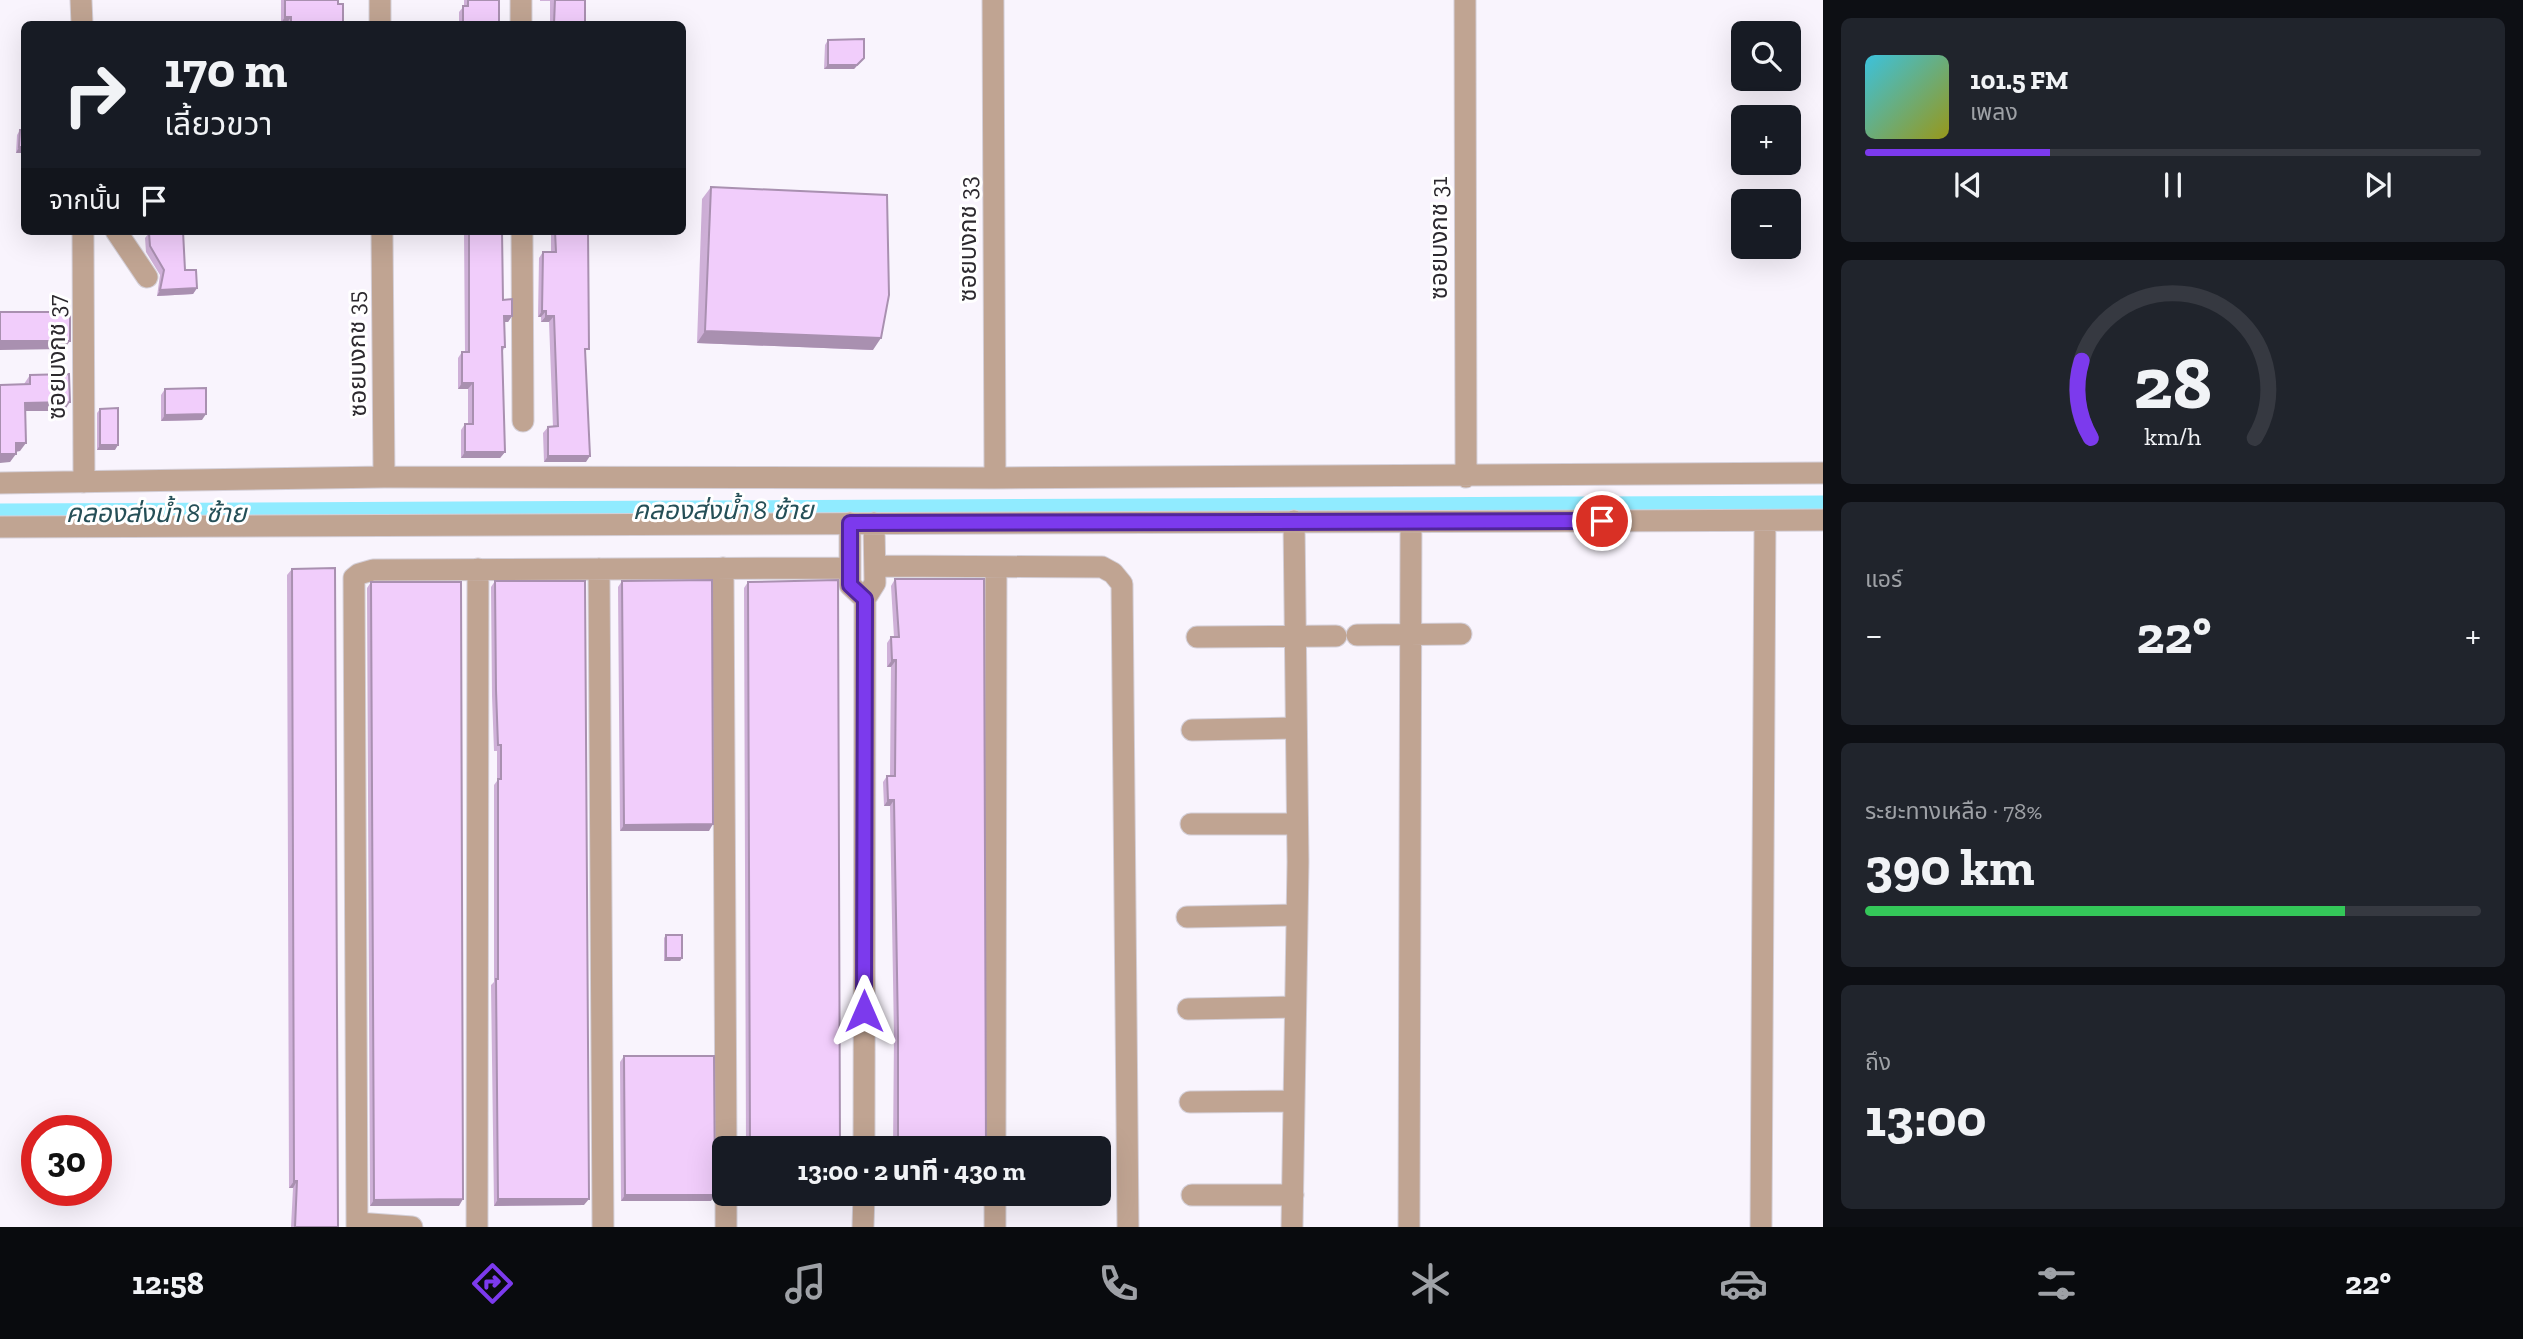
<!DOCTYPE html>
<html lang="th">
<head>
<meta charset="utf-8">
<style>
  body { margin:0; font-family:"Zilla Slab","Noto Sans Thai",serif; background:#20242c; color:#f1f3f6; height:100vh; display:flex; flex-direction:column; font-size:26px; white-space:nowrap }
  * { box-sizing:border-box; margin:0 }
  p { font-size:23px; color:#9ea1a6 }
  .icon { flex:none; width:38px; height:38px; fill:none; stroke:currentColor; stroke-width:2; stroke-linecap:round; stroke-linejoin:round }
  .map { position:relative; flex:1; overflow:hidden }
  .drawer { display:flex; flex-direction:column; gap:18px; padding:18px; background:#0d0f14; width:700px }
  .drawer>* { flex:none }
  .top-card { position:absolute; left:21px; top:21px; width:665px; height:214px; border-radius:10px; box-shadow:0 7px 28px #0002; background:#171b24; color:#f1f3f6; overflow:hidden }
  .buttons { position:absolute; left:1731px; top:21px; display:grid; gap:14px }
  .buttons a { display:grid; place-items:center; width:70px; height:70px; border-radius:10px; background:#171b24; box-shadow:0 7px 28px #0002; font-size:35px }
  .speed { position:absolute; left:21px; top:1115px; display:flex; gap:14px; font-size:35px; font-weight:700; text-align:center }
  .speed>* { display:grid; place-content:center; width:91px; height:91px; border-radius:50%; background:#171b24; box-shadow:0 7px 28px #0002; line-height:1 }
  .speed .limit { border:10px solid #d22; background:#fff; color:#111 }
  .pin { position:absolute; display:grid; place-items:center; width:60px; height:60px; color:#fff; margin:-30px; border:4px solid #fff; border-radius:50%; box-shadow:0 2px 7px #0007 }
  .me { position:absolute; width:77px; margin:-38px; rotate:0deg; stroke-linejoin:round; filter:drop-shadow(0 0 5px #0008) }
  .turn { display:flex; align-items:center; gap:24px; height:147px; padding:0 28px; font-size:32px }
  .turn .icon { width:91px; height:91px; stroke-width:2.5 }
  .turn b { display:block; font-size:49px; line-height:60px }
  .then { display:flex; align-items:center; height:66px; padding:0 28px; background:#0003; gap:14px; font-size:26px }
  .big { font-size:52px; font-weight:800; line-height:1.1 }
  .drawer .widget { flex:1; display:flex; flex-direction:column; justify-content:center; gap:10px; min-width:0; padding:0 24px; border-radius:10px; background:#20242c }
  .drawer .dial { align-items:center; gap:0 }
  .dial svg { height:182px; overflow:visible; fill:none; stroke:#363941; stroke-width:7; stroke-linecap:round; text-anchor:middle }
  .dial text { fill:#f1f3f6; stroke:none }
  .song { display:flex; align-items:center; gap:21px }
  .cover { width:84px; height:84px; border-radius:10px; background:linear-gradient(135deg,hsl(190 70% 55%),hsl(60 70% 35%)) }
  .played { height:7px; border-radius:4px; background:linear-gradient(90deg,#7c3aed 30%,#363941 30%) }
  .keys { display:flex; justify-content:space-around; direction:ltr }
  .heat { display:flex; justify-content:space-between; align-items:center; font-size:38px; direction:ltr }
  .charge { height:10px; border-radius:5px; background:linear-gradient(90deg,#34c759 78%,#363941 0) }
  .trip { position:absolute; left:712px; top:1136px; width:399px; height:70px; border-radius:10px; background:#171b24; box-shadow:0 7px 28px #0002; font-weight:800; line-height:70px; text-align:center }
  .tab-bar { display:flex; height:112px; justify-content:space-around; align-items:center; background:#090b0e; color:#9ea1a6 }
  .tab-bar .icon { width:49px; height:49px }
  .tab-bar .selected { color:#7c3aed }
  .tab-bar b { font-size:32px; color:#f1f3f6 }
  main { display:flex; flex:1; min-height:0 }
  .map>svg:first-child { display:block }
</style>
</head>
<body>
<main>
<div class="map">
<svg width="1823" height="1227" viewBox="0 0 1823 1227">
  <rect width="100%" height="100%" fill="#f9f4fd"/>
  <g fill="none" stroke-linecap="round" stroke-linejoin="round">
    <path stroke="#90ebff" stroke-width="21" d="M 0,514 L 1823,506"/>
    <g stroke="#d4cfd8" stroke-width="23">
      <path id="street" d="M 81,0 L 82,24
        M 380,0 L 380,24
        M 521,0 L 521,24
        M 993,0 L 995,478
        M 1465,0 L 1466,477
        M 83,231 L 84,482
        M 116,231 L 147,277
        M 382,231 L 384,477
        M 522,231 L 523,421
        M 0,483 L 384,477 L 995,478 L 1823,473
        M 850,523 L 850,585 L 865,599
        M 0,527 L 1823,520
        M 875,566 L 1102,567 L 1113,573 L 1122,584 L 1128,1227
        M 723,568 L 726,1148
        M 599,569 L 603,1227
        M 1357,635 L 1461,634
        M 1197,637 L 1336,636
        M 1192,730 L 1296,728
        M 1191,824 L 1297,824
        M 1187,917 L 1297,915
        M 1188,1009 L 1295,1007
        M 1190,1102 L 1294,1101
        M 864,1148 L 865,599 L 875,583 L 874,523
        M 995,1148 L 996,568
        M 726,1194 L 726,1227
        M 1192,1195 L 1293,1195
        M 357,1223 L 412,1227
        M 357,1227 L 354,578 L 359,574 L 373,570 L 850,568
        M 477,1227 L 478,569
        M 863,1227 L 864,1194
        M 995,1227 L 995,1194
        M 1292,1227 L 1298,862 L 1294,521
        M 1409,1227 L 1411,522
        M 1761,1227 L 1765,521"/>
    </g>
    <use href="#street" stroke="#c0a492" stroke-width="21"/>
  </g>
  <path fill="#cfb0d8" d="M 281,0 L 338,0 L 343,23 L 361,24 L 287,24 L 287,23 L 281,23 Z
    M 464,0 L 500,0 L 499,2 L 499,24 L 459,24 L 459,12 L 464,6 Z
    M 540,0 L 585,0 L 585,24 L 550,24 L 550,1 L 540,1 Z
    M 828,40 L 864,58 L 854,69 L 824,69 L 825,45 Z
    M 20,130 L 24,130 L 24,153 L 16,153 L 17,135 Z
    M 711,187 L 873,350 L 697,343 L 702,199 Z
    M 464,231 L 502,231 L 503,300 L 512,316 L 508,322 L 504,322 L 505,347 L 502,352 L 505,452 L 500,458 L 461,458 L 461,430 L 465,424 L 468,424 L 468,389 L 458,389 L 458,358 L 462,352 L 465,352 Z
    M 551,231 L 588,231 L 585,354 L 586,462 L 544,462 L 543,433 L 548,427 L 553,427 L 549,322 L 541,322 L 541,317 L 538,317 L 539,258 L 543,252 L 551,252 Z
    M 149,233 L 185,270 L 197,288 L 193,294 L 157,296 L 160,275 L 146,252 L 145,238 Z
    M 30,375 L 64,411 L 26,411 L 20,451 L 16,452 L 10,462 L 24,384 Z
    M 165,389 L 202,420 L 161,421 L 161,395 Z
    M 100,409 L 115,450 L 97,450 L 97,413 Z
    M 292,569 L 338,1227 L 291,1227 L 293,1188 L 289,1188 L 287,575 Z
    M 895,579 L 986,1148 L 893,1148 L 894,1036 L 890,806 L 884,806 L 883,782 L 887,776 L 890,776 L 891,667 L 887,667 L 887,643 L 891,637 L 894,637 L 891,586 Z
    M 495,581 L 584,1205 L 494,1206 L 491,985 L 494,982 L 494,785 L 497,781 L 497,751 L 494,751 L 492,696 L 491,587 Z
    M 622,581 L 709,831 L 620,831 L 618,587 Z
    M 371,582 L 459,1206 L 370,1206 L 367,588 Z
    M 748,582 L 840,1148 L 746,1148 L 744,588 Z
    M 666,935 L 682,958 L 680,961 L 664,961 L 664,938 Z
    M 624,1056 L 711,1201 L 621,1201 L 620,1062 Z
    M 746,1194 L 840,1194 L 836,1203 L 798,1204 L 795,1199 L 746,1199 Z"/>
  <path fill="#a990b0" d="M 285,17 L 291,17 L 287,23 L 281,23 Z
    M 864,58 L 854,69 L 824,69 L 828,65 Z
    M 19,147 L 24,147 L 24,153 L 16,153 Z
    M 197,288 L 193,294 L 157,296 L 160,290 Z
    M 542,311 L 546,311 L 541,317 L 538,317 Z
    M 504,316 L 512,316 L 508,322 L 500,322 Z
    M 546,316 L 554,316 L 549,322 L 541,322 Z
    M 705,331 L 881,338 L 873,350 L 697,343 Z
    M 0,341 L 70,341 L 64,349 L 0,350 Z
    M 462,383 L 473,383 L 468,389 L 458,389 Z
    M 70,402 L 64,411 L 19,411 L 25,403 Z
    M 206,414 L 202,420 L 161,421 L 165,415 Z
    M 16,443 L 26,443 L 20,451 L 10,452 Z
    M 100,445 L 118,445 L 115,450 L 97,450 Z
    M 465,452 L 505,452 L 500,458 L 461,458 Z
    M 0,454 L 16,454 L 10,462 L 0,463 Z
    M 548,456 L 590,456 L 586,462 L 544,462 Z
    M 892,660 L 896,660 L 891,667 L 887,667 Z
    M 888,800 L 894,800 L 890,806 L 884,806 Z
    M 713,824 L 709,831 L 620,831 L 624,825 Z
    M 666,958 L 682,958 L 680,961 L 664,961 Z
    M 294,1181 L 297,1181 L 293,1188 L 289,1188 Z
    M 750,1194 L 798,1194 L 795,1199 L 746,1199 Z
    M 896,1194 L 985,1194 L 982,1198 L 893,1198 Z
    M 625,1195 L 715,1195 L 711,1201 L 621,1201 Z
    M 840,1197 L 836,1203 L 798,1204 L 802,1198 Z
    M 463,1199 L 459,1206 L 370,1206 L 374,1200 Z
    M 498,1199 L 589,1199 L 584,1205 L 494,1206 Z"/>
  <path fill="#f1cdfb" stroke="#a990b0" stroke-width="2" d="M 285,0 L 338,0 L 338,4 L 343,4 L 343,23 L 361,23 L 361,24 L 291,24 L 291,17 L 285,17 Z
    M 468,0 L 499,0 L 499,24 L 463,24 L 463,6 L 468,6 Z
    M 555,0 L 585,0 L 585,24 L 554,24 Z
    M 864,39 L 864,58 L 857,65 L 828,65 L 828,40 Z
    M 20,130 L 24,130 L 24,147 L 19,147 Z
    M 711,187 L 887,195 L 889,295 L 881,338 L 705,331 Z
    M 158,231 L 183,231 L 185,270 L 196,270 L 197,288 L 160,290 L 164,270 L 150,246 L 149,233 Z
    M 469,231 L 502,231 L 503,300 L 512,299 L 512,316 L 504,316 L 505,347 L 502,347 L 505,452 L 465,452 L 465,424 L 473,424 L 473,383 L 462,383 L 462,352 L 469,352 Z
    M 555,231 L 588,231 L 589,349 L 585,349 L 590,456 L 548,456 L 548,427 L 558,426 L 554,316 L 546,316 L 546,311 L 542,311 L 543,252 L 556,252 Z
    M 0,312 L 70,312 L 70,341 L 0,341 Z
    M 69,374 L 70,402 L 25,403 L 26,443 L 16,443 L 16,454 L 0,454 L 0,385 L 30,384 L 30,375 Z
    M 206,388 L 206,414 L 165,415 L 165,389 Z
    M 118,408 L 118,445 L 100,445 L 100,409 Z
    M 335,568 L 338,1227 L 295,1227 L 297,1181 L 294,1181 L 292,569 Z
    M 895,579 L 984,579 L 986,1148 L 898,1148 L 898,1030 L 894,800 L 888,800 L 887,776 L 895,776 L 896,660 L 892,660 L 891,637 L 899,637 Z
    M 712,580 L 713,824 L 624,825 L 622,581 Z
    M 838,580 L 840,1148 L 750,1148 L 748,582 Z
    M 495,581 L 585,581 L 589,1199 L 498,1199 L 496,979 L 498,979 L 498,779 L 501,779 L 501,745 L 498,745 L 496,690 Z
    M 371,582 L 461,582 L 463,1199 L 374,1200 Z
    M 666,935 L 682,935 L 682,958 L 666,958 Z
    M 624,1056 L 714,1056 L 715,1195 L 625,1195 Z
    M 799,1194 L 840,1194 L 840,1197 L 802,1198 Z"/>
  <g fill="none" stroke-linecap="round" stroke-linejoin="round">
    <g stroke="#51269a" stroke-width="18">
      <path id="route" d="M 864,1011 L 865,599 L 850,585 L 850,523 L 1602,521"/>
    </g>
    <use href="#route" stroke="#7c3aed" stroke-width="12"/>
  </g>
  <g text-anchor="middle" stroke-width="6" stroke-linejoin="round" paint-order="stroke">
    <g font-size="24" fill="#2c292e" stroke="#fff">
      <text transform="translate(1439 238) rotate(-90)" y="8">ซอยบงกช 31</text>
      <text transform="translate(968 239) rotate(-90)" y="8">ซอยบงกช 33</text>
      <text transform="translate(357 354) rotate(-91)" y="8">ซอยบงกช 35</text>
      <text transform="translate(57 357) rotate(-90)" y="8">ซอยบงกช 37</text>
    </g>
    <g font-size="26" font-style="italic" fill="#254f57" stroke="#fff">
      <text x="723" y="519">คลองส่งน้ำ 8 ซ้าย</text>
      <text x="156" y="522">คลองส่งน้ำ 8 ซ้าย</text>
    </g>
  </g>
</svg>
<div class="buttons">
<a><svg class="icon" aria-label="search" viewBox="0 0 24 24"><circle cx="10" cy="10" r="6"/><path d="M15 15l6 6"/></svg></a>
<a>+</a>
<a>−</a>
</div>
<div class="speed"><div class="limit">30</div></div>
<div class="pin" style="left:1602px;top:521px;background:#d93025"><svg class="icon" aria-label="arrive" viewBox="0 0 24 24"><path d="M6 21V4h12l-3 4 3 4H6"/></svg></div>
<svg class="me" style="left:864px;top:1011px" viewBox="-20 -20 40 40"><path d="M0-17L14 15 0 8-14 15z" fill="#7c3aed" stroke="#fff" stroke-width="4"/></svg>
<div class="trip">13:00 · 2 นาที · 430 m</div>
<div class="top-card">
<div class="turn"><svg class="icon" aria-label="right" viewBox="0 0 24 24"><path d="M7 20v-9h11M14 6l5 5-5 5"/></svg><div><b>170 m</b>เลี้ยวขวา</div></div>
<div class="then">จากนั้น<svg class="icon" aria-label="arrive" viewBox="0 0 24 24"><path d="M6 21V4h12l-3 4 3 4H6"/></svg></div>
</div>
</div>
<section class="drawer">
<div class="widget">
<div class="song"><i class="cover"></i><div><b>101.5 FM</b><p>เพลง</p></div></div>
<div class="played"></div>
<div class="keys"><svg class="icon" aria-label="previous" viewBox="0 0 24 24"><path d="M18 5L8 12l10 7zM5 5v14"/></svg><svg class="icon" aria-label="pause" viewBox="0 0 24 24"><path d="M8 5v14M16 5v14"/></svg><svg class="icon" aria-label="next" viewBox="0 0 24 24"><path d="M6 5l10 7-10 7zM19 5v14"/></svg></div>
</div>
<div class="widget dial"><svg viewBox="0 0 100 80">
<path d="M14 69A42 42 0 1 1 86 69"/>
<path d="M14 69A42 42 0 0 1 10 35" stroke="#7c3aed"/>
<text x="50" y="56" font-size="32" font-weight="700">28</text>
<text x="50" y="72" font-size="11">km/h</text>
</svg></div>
<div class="widget"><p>แอร์</p>
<div class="heat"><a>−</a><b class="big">22°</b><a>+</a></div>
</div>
<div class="widget"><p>ระยะทางเหลือ · 78%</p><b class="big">390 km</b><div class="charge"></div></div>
<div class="widget"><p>ถึง</p><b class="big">13:00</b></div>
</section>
</main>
<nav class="tab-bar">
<b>12:58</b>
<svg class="icon selected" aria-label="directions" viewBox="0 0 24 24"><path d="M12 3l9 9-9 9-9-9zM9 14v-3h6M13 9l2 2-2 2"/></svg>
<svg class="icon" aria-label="music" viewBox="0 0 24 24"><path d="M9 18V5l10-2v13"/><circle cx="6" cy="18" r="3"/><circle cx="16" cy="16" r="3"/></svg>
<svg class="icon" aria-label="phone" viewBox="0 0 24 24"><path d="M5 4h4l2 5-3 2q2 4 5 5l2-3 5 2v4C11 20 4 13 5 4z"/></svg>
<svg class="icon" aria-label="climate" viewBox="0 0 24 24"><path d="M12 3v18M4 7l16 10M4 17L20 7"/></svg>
<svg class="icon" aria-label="car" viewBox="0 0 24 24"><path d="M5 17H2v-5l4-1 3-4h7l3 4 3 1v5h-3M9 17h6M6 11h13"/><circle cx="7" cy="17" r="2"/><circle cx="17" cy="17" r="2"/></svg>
<svg class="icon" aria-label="filters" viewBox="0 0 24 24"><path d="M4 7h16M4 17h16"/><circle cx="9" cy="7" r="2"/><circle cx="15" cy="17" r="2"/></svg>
<b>22°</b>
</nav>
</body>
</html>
